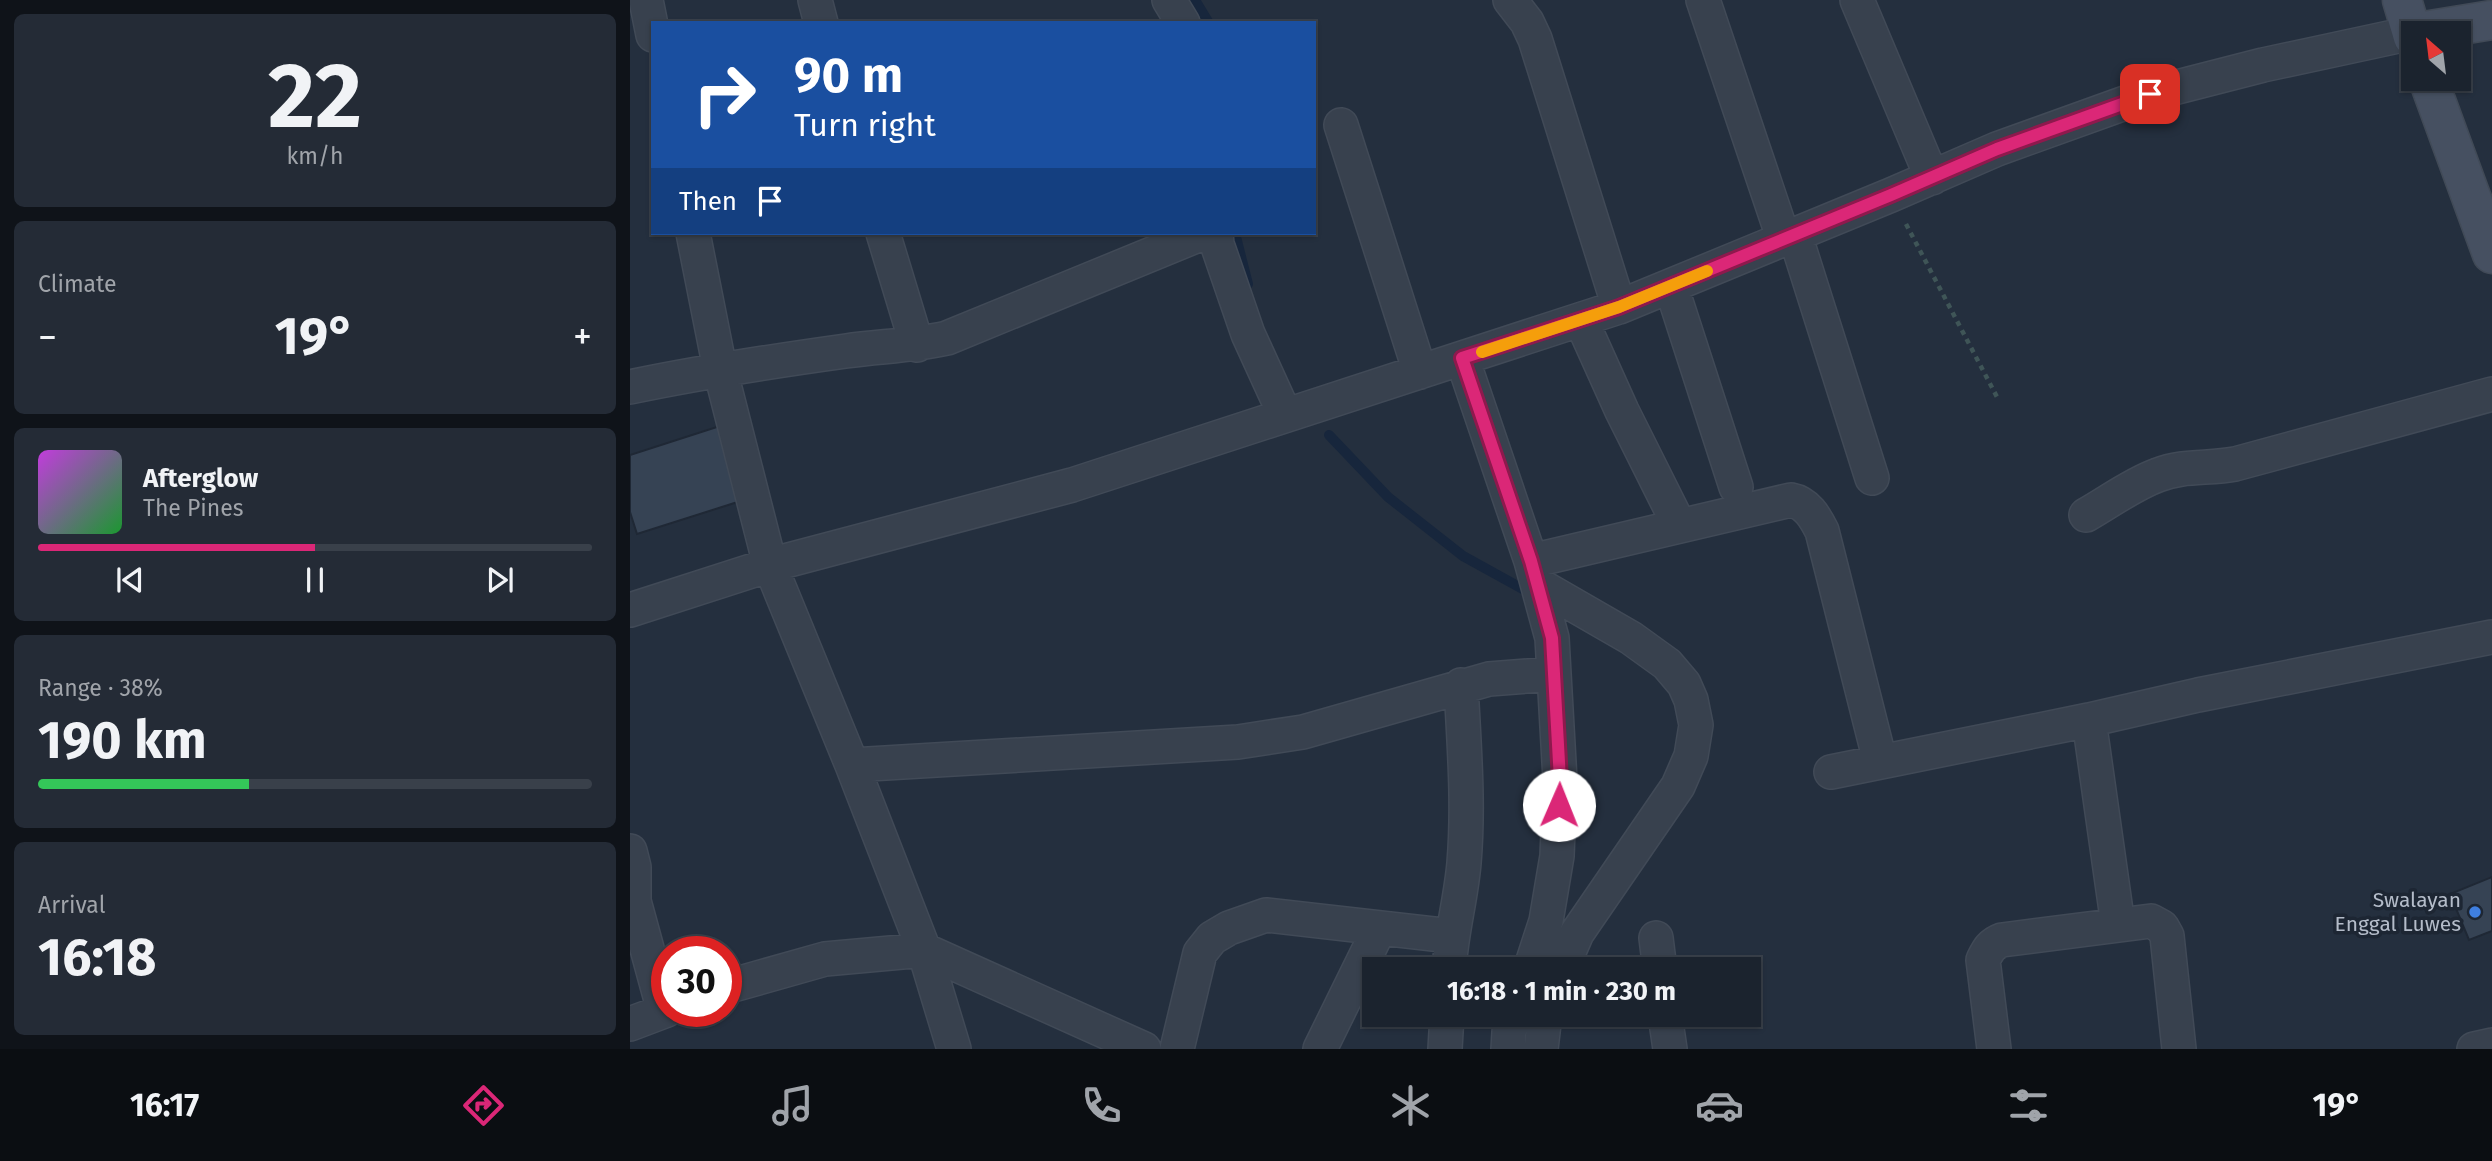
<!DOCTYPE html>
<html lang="en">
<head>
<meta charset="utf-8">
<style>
  body { margin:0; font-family:"Fira Sans",sans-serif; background:#242b36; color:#f1f3f6; height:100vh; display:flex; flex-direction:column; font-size:26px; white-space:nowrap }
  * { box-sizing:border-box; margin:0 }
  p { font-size:23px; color:#a0a4aa }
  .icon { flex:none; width:38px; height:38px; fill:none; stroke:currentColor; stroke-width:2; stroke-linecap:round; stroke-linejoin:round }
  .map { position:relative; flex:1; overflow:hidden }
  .panel { display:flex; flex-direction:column; gap:14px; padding:14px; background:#0f1319; width:630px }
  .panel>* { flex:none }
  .banner { position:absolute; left:21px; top:21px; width:665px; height:214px; border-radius:0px; box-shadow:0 2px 5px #0004,0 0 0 2px #39404a; background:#1a4fa0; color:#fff; overflow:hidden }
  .needle { width:46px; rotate:332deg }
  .fabs { position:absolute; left:1771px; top:21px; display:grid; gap:14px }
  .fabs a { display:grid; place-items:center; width:70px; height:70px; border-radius:0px; background:#1b232e; box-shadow:0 2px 5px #0004,0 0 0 2px #39404a; font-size:35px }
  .speed { position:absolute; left:21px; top:936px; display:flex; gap:14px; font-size:35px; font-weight:700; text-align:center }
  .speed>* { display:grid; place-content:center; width:91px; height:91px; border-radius:50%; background:#1b232e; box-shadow:0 2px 5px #0004,0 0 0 2px #39404a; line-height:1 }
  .speed .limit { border:10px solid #d22; background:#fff; color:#111 }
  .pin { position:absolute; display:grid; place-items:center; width:60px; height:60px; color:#fff; margin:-30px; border-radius:14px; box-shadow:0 4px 10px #0006 }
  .me { position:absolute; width:77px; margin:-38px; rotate:1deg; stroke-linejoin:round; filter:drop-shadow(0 0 5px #0008) }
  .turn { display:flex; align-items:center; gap:24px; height:147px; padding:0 28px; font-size:32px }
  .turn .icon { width:91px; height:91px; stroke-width:2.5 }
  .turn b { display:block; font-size:49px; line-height:60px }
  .then { display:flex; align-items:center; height:66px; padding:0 28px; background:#0003; gap:14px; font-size:26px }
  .big { font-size:52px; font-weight:700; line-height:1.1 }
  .panel .widget { flex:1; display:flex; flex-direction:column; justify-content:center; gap:10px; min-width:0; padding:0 24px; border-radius:10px; background:#242b36 }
  .panel .dial { align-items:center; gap:0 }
  .dial b { font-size:91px; line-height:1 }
  .song { display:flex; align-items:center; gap:21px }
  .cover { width:84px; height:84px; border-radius:10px; background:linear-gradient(135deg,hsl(290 70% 55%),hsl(130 70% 35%)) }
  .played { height:7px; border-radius:4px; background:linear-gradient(90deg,#db2777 50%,#39404a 50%) }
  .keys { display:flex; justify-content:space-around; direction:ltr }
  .heat { display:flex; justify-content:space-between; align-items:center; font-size:38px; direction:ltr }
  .charge { height:10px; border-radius:5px; background:linear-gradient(90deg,#34c759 38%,#39404a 0) }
  .trip { position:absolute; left:732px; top:957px; width:399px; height:70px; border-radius:0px; background:#1b232e; box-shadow:0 2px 5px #0004,0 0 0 2px #39404a; font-weight:700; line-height:70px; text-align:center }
  .tab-bar { display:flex; height:112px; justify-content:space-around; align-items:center; background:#0b0e12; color:#a0a4aa }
  .tab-bar .icon { width:49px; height:49px }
  .tab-bar .selected { color:#db2777 }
  .tab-bar b { font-size:32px; color:#f1f3f6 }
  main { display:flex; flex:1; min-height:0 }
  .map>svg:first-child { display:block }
</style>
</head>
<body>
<main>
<section class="panel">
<div class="widget dial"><b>22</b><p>km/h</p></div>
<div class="widget"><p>Climate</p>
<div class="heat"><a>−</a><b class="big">19°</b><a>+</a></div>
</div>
<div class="widget">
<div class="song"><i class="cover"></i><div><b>Afterglow</b><p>The Pines</p></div></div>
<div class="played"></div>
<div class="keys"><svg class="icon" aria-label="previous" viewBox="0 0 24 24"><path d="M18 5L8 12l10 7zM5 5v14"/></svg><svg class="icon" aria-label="pause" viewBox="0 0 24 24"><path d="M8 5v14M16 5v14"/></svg><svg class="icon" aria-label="next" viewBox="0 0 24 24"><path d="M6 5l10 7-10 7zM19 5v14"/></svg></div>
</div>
<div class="widget"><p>Range · 38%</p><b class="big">190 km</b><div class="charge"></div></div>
<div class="widget"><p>Arrival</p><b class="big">16:18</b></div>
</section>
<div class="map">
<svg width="1862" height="1049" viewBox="0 0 1862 1049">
  <rect width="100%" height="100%" fill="#242f3e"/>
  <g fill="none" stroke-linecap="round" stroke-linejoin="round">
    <path stroke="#17263c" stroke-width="10" d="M 565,0 L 579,23
      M 605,233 L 618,284
      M 699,435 L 758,497 L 833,556 L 902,594"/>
  </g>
  <path fill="#364354" stroke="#1f2835" stroke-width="2" d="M 93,425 L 117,499 L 7,534 L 0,512 L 0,455 Z
    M 1862,877 L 1862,931 L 1839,940 L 1820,894 Z"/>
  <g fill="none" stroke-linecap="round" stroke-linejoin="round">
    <g stroke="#414a57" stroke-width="36">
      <path id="street" d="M 16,0 L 23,35
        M 185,0 L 191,23
        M 539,0 L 553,23
        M 880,0 L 897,22 L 905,39 L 989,307
        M 1073,0 L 1154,240
        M 1227,0 L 1302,178
        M 711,125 L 790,372
        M 63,233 L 90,369 L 140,565 L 222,765 L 294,950 L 324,1049
        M 253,233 L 287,345
        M 586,233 L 587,244 L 618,334 L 655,415
        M 1165,235 L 1242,478
        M 1041,286 L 1106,487
        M 951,320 L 992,411 L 1049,525
        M 832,358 L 901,561 L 922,638 L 930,780 L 927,856 L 916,921 L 900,970
        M 0,387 C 72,372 144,361 216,351 C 251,346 282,346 317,338 L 573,233
        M 1456,515 C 1479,502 1503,484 1528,475 C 1553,465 1579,469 1605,464 L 1862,394
        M 901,561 L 1161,500 C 1177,503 1185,517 1192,531 L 1250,761
        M 909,585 L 1001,638 L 1037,664 L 1054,684 L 1061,700 L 1066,725 L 1061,756 L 1048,786 L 947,933 L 931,970
        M 0,610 L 140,565 L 442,485 L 989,307 L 1261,195 L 1367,149 L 1520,94 L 1633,65 L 1782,33
        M 1459,720 L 1488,925
        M 222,765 L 608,742 L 673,732 L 859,679 L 924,674
        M 1201,772 L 1459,720 L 1568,695 L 1862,637
        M 0,851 L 4,867 L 4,901 L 34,1011
        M 1026,938 L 1030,970
        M 819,970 C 821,933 831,899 834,863 C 839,804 834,744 831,685
        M 96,987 L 195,959 L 294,950 L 514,1049
        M 1035,1015 L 1040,1049
        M 0,1024 L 37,1010
        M 547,1049 L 570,953 L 582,938 L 599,928 L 636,915 L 821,936
        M 690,1049 L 749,929
        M 815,1049 L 817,1015
        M 878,1049 L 879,1032 L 884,1015
        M 911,1049 L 915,1015
        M 1364,1049 L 1353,960 C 1358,950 1361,944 1372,940 L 1521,921 L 1532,927 L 1537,936 L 1549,1049
        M 1844,1049 L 1862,1045"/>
    </g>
    <g stroke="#414a57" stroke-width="41">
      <path id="secondary" d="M 1772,0 L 1783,37
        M 1782,33 L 1862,20
        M 1798,79 L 1862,254"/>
    </g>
    <path stroke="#3f5557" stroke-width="4.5" stroke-dasharray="5 5" stroke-linecap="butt" d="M 1276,224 L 1367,397"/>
    <use href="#street" stroke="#38414e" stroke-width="33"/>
    <use href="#secondary" stroke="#465061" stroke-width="38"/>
  </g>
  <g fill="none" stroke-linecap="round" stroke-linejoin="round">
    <g stroke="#8e194d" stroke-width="18">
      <path id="route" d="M 929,805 L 930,780 L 922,638 L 901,561 L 832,358 L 989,307 L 1261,195 L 1367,149 L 1520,94"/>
    </g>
    <use href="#route" stroke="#db2777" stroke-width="12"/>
    <path stroke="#f59e0b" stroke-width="12" d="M 852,352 L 989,307 L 1077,271"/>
  </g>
  <circle fill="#3f7fe0" stroke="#1d2633" stroke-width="2.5" cx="1845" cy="912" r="7"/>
  <g text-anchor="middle" stroke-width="7" stroke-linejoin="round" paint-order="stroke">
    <g font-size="21" fill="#b4bcc9" stroke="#1d2633" text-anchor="end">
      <text x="1831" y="907">Swalayan<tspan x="1831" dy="24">Enggal Luwes</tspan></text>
    </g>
  </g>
</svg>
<div class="fabs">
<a><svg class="needle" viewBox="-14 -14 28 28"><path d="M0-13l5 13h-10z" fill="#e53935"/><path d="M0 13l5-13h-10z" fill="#a0a4aa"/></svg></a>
</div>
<div class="speed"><div class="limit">30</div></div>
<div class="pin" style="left:1520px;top:94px;background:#d93025"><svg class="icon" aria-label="arrive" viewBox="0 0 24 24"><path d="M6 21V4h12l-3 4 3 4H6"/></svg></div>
<svg class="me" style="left:929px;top:805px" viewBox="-20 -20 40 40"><circle r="19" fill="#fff"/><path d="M0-13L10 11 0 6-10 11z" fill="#db2777"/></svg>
<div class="trip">16:18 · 1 min · 230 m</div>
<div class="banner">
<div class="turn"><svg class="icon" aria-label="right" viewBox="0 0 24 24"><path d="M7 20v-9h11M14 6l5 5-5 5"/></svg><div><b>90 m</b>Turn right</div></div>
<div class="then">Then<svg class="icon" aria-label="arrive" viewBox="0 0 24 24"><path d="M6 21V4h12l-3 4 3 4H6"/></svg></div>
</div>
</div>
</main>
<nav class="tab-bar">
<b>16:17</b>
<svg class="icon selected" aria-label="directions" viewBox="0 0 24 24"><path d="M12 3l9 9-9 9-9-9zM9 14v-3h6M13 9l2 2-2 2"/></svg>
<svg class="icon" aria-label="music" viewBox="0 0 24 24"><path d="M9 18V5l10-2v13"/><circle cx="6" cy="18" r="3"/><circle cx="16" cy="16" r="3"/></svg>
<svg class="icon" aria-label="phone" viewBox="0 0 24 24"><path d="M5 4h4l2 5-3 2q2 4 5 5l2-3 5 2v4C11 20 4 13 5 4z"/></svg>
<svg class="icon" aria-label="climate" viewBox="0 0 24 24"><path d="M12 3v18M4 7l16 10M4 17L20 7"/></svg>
<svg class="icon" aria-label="car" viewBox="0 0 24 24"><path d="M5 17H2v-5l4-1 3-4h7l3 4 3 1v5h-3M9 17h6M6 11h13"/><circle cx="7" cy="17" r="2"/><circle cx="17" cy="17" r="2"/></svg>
<svg class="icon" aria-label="filters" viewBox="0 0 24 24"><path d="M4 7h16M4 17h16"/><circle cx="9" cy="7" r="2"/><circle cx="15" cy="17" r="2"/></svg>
<b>19°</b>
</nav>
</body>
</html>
